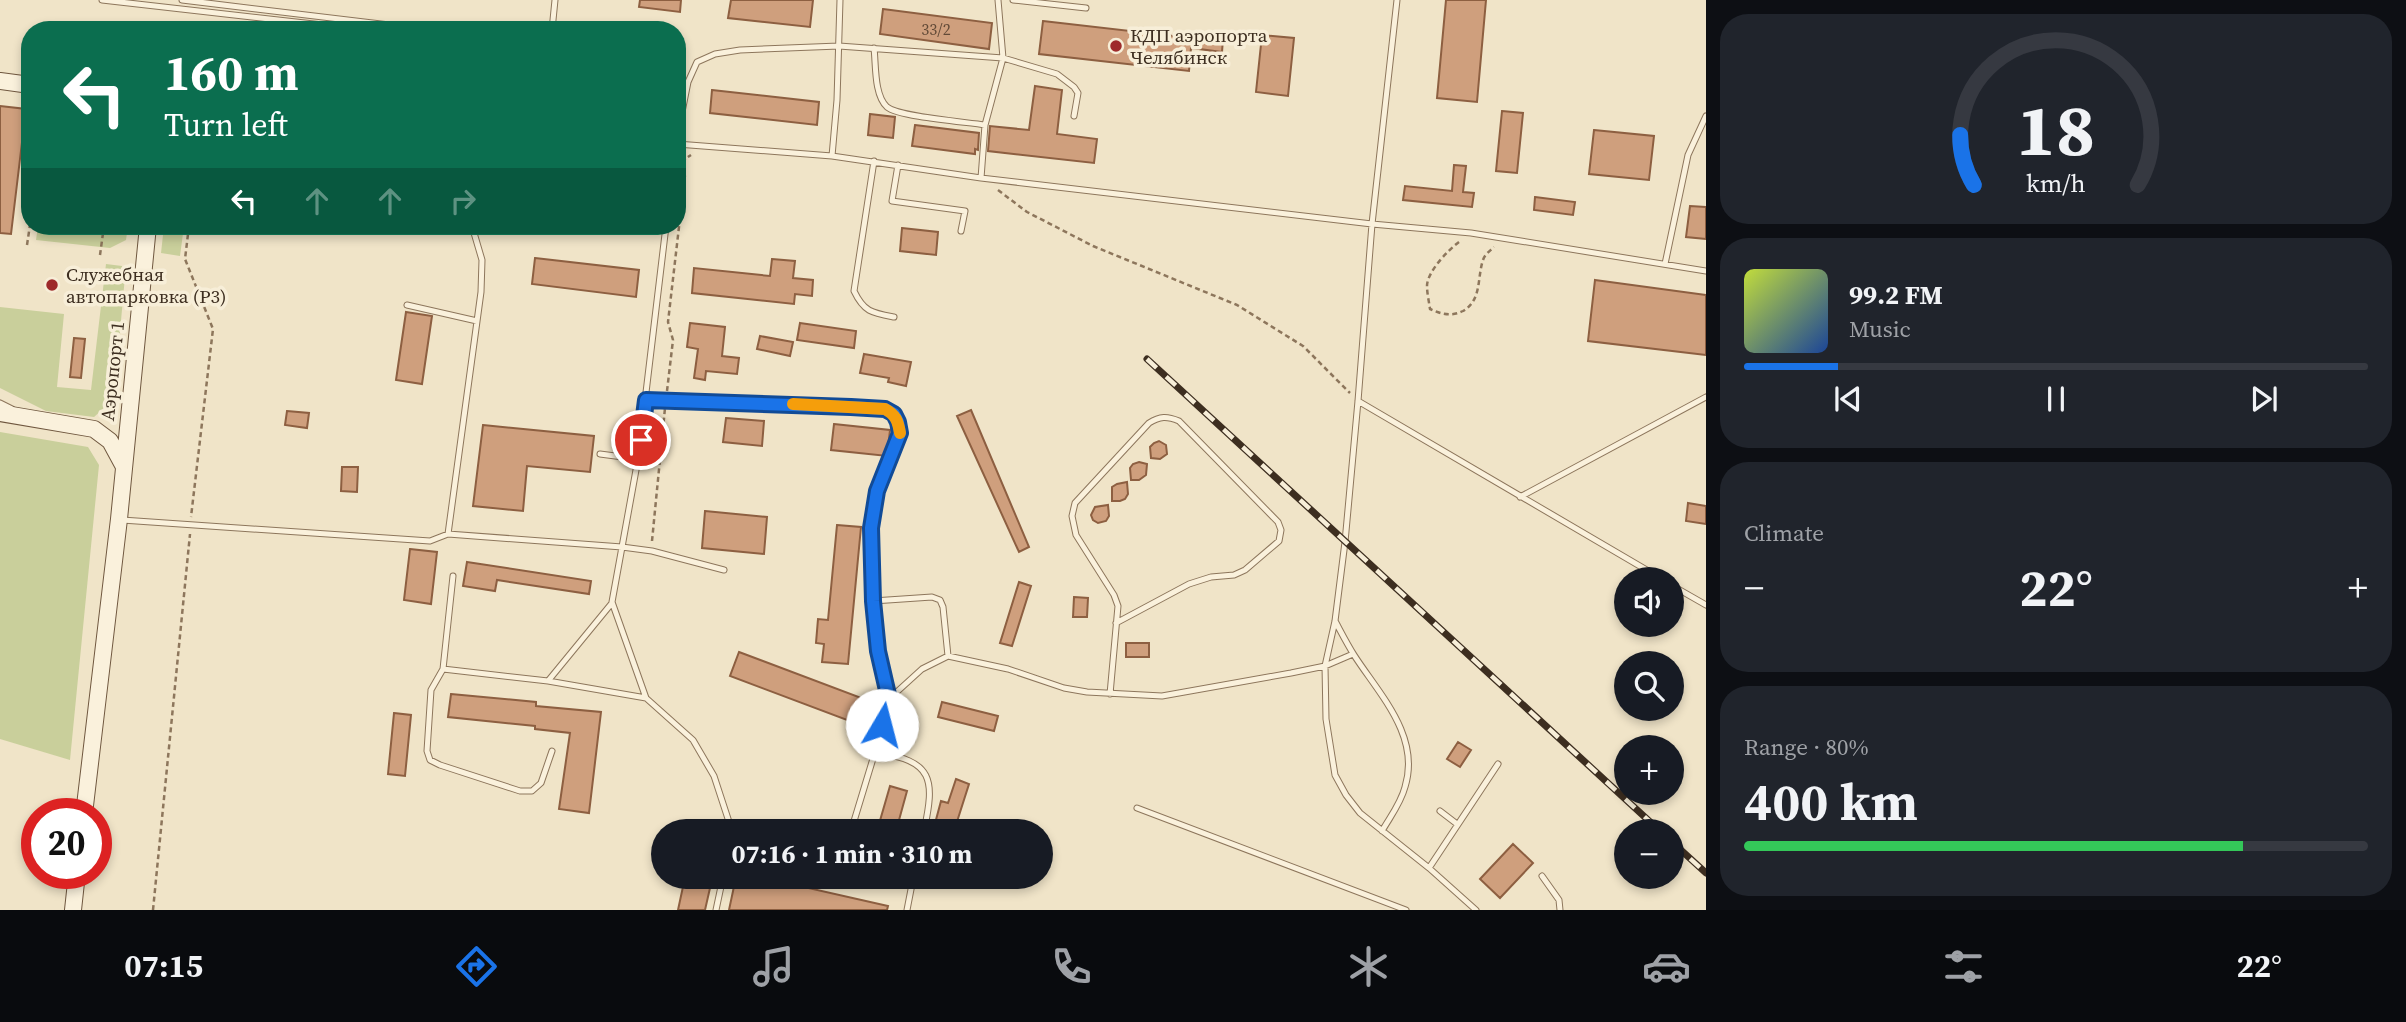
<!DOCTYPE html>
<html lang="en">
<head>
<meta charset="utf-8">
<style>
  body { margin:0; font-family:"Source Serif 4",serif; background:#20242c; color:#f1f3f6; height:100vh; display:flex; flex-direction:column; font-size:26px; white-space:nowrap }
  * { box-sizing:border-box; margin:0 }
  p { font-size:23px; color:#9ea1a6 }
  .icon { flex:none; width:38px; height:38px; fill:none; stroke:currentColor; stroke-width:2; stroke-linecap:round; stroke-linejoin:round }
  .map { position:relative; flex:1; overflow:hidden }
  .sheet { display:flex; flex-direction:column; gap:14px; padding:14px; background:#0d0f14; width:700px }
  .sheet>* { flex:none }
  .top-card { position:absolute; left:21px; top:21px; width:665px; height:214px; border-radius:28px; box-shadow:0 4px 10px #0003; background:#0b6e4f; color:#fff; overflow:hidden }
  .tools { position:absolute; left:1614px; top:567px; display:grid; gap:14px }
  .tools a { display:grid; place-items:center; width:70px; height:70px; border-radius:50%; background:#171b24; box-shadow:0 4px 10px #0003; font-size:35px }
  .speed { position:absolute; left:21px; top:798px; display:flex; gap:14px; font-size:35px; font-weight:700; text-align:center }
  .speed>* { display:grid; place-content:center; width:91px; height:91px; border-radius:50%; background:#171b24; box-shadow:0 4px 10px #0003; line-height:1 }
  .speed .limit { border:10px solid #d22; background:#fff; color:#111 }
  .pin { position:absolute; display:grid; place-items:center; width:60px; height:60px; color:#fff; margin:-30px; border:4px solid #fff; border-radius:50%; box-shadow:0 2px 7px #0007 }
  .me { position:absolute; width:77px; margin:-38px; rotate:8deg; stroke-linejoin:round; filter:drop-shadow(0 0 5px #0008) }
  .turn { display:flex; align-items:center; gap:24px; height:147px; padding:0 28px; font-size:32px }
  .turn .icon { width:91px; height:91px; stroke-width:2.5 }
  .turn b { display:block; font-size:49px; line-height:60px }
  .lanes { display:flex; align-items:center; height:66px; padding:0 28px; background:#0003; justify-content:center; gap:35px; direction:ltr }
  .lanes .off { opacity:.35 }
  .big { font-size:52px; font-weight:700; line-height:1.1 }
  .sheet .tile { flex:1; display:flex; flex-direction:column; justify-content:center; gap:10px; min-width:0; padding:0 24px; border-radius:28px; background:#20242c }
  .sheet .dial { align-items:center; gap:0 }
  .dial svg { height:182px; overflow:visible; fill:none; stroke:#363941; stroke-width:7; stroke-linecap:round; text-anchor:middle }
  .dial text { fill:#f1f3f6; stroke:none }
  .song { display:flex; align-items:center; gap:21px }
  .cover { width:84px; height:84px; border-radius:10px; background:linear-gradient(135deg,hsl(70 70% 55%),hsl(220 70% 35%)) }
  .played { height:7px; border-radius:4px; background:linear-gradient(90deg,#1a73e8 15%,#363941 15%) }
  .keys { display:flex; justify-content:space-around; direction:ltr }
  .heat { display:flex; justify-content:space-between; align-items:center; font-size:38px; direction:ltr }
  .charge { height:10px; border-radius:5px; background:linear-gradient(90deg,#34c759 80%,#363941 0) }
  .trip { position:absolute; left:651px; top:819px; width:402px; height:70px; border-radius:35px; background:#171b24; box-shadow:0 4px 10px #0003; font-weight:700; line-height:70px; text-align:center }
  .menu { display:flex; height:112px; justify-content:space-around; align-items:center; background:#090b0e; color:#9ea1a6 }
  .menu .icon { width:49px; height:49px }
  .menu .on { color:#1a73e8 }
  .menu b { font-size:32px; color:#f1f3f6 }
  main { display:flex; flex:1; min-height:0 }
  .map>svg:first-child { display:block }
</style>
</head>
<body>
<main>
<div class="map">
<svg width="1706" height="910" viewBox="0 0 1706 910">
  <rect width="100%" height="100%" fill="#f0e4c8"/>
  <path fill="#c9cf9b" d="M 38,226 L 128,226 L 126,240 L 110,248 L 36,240 Z
    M 164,226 L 184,226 L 180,256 L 161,253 Z
    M 106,264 L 122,266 L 125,276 L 114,399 L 94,417 L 46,411 L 0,388 L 0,307 L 64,314 L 57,387 L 91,390 Z
    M 0,432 L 88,447 L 99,465 L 70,760 L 0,739 Z"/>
  <path fill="#cf9f7d" stroke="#8d5f41" stroke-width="2" d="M 640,0 L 681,0 L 680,12 L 639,7 Z
    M 731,0 L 813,0 L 810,27 L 728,18 Z
    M 1446,0 L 1486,0 L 1477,102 L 1437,98 Z
    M 883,9 L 992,23 L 989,49 L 880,34 Z
    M 1043,21 L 1208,40 L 1208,38 L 1223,39 L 1222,52 L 1191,48 L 1189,71 L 1039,54 Z
    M 1262,35 L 1294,38 L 1288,96 L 1256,92 Z
    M 1035,86 L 1062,90 L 1057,134 L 1097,139 L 1094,163 L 988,151 L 990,126 L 1029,130 Z
    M 712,90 L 819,102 L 817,125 L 710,113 Z
    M 0,106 L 26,109 L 11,234 L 0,233 Z
    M 1502,111 L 1523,113 L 1517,173 L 1496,171 Z
    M 870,114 L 895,117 L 893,138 L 868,135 Z
    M 915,125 L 979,133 L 978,150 L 975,149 L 975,154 L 912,146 Z
    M 1594,130 L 1654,136 L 1649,180 L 1589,174 Z
    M 1454,165 L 1466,166 L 1463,192 L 1474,193 L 1472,207 L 1403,200 L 1405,186 L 1452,191 Z
    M 1535,197 L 1575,202 L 1573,215 L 1534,210 Z
    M 1690,206 L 1706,207 L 1706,239 L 1686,237 Z
    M 902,228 L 938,232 L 936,255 L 900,251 Z
    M 535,258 L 639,270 L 636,297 L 532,284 Z
    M 772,259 L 795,261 L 793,278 L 813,280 L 812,296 L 795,294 L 794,304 L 692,293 L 694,268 L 770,276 Z
    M 1595,280 L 1706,295 L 1706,355 L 1588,341 Z
    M 406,312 L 432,316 L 422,384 L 396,380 Z
    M 690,323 L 725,327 L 722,356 L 739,358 L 737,374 L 706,371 L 705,380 L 694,378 L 698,349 L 687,347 Z
    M 800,323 L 856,331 L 854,348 L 797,340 Z
    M 760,336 L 793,342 L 790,356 L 757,349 Z
    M 74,338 L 85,339 L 81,378 L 70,377 Z
    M 864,354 L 911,362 L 906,386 L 888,382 L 889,378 L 860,373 Z
    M 971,410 L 1029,547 L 1019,552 L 957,416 Z
    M 287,411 L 309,413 L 307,428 L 285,425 Z
    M 726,418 L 764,421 L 762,446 L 723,442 Z
    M 834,424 L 890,430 L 887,456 L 831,450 Z
    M 483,425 L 594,436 L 590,472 L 527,466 L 523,511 L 473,506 Z
    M 1159,441 L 1166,445 L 1167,454 L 1160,459 L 1151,458 L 1150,447 L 1154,443 Z
    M 1139,462 L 1147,464 L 1146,475 L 1139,480 L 1131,480 L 1130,468 L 1133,464 Z
    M 342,467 L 358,467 L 357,492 L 341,491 Z
    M 1127,482 L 1128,494 L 1125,499 L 1120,501 L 1112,501 L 1112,487 L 1117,484 Z
    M 1688,503 L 1706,506 L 1706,524 L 1686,521 Z
    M 1108,505 L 1109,516 L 1106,521 L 1098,523 L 1093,520 L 1091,515 L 1095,507 Z
    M 705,511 L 767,517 L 764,554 L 702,548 Z
    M 837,525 L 861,527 L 848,664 L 822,662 L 824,644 L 816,643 L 818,619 L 828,620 Z
    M 410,549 L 437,552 L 431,604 L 404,600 Z
    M 467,562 L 591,581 L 589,594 L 497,580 L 495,591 L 463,586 Z
    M 1019,582 L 1031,586 L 1012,646 L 1000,643 Z
    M 1074,597 L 1088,598 L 1087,617 L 1073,617 Z
    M 1126,643 L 1149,643 L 1149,657 L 1126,657 Z
    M 739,652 L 872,702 L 863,726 L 730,676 Z
    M 451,694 L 536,702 L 536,706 L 601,712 L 589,813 L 559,809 L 570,733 L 535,729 L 535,726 L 448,717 Z
    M 942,702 L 998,716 L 994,731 L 938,717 Z
    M 394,713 L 411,715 L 405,776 L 388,774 Z
    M 1458,742 L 1471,750 L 1460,767 L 1447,759 Z
    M 956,779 L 969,784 L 954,831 L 933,831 L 941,801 L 948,803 Z
    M 890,786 L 907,791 L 896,831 L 877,831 Z
    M 1513,844 L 1533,863 L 1500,898 L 1480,879 Z
    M 736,877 L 760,877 L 888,906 L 887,910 L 729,910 Z
    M 684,882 L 710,888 L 705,910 L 678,910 Z"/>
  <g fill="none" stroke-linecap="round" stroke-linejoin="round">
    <g stroke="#8d765c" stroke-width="7">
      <path id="lane" d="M 102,0 L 367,30
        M 182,0 L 431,30
        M 1013,0 L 1086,8
        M 1397,0 L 1372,224 L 1358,401 L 1345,542 L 1335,621 L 1325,666 L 1326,719 L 1335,775 L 1346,795 L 1360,813 L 1429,868 L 1476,910
        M 552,30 L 555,0
        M 874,48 C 876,65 874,95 887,107 C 899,117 967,122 985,125
        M 677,137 L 688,82 L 697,62 L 715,54 L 740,50 L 839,46 L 1003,58 L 1057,74 L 1074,87 L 1078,93 L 1074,116
        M 677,144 L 832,156 L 981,178 L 1372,224 L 1471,233 L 1706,271
        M 832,156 L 837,100 L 840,0
        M 874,161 L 854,291 C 864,312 872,313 894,317
        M 898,165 L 892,201 L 965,211 L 961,231
        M 981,178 L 985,125 L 1003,58 L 998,0
        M 666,226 L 638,459 L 612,602 L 646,698 L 693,740 L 714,776 L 732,831
        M 1665,264 L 1688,155 L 1706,116
        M 407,305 L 477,321
        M 646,400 L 871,408 C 882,409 894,410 898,422 C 907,444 883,472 877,493 C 868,528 872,565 873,601 L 932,597 L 940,600 L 943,607 L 948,656 L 1008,669 L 1064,688 L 1087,692 L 1162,696 L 1291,673 L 1325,666 L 1353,654
        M 1358,401 L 1662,579
        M 0,403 L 12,409
        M 600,454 L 638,459
        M 1520,497 L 1706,397
        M 122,520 L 430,541 L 448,534 L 622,547 L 652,551 L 724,570
        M 448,534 L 481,292 L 482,260 L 472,226
        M 453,576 L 443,669 L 431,690 L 427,751 L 430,760 L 440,765 L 520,791 L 532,791 L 541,783 L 552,751
        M 1671,585 L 1706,605
        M 873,601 L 878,651 L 889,699 L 875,752 C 934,761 935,779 924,831
        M 1335,621 C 1341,632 1347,644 1354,655 C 1379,694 1421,736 1405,787 C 1401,803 1390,817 1382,831
        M 443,669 L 548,681 L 612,603
        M 548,681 L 646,698
        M 1110,694 L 1118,606 L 1114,595 L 1076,535 L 1072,516 L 1075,503 L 1149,423 C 1160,416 1167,416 1179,421 L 1278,522 L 1281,530 L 1279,541 L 1245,570 L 1234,575 L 1211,577 L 1189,584 L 1116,623
        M 889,699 L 922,669 L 948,656
        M 1137,808 L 1406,910
        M 1440,811 L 1457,824
        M 851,831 L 875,752
        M 1429,868 L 1498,764
        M 1542,876 L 1559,900 L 1560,910
        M 906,877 L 913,879 L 907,910
        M 716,910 L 723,877"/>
    </g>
    <g stroke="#6f573f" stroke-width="18">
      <path id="secondary" d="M 0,81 L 30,85
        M 0,413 L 94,429 L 110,441 L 123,465
        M 84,814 L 119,519 L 148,226
        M 73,910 L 77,873"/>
    </g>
    <path stroke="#8d765c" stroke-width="2.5" stroke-dasharray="5 3.5" stroke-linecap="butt" d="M 998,190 L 1027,212 L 1093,246 L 1237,305 L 1303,346 L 1350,393
      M 189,226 L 185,259 L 213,329 L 191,517
      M 1459,242 C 1448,250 1427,272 1427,286 C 1427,293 1429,302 1430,309 C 1441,314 1451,317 1463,311 C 1482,300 1477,278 1483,260 C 1485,254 1490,251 1494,247
      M 27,245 L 30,225
      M 100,255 L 104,226
      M 667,391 L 673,340 L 668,322 L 685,175 L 683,167 L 685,159 L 691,155
      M 652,541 L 665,408
      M 153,910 L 190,534"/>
    <use href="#lane" stroke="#faf1dc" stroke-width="5"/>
    <use href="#secondary" stroke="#faf1dc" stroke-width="16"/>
    <g stroke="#3d2e20" stroke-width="7">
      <path id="rail" d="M 1147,359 L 1660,831
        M 1671,841 L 1706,873"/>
    </g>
    <use href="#rail" stroke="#f7eed8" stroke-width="4.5" stroke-dasharray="13" stroke-linecap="butt"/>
  </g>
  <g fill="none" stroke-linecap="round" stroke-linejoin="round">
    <g stroke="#114b97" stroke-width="18">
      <path id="route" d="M 641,440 L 646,400 L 851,407 L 885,409 L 894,414 L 898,422 L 900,433 L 877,491 L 871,528 L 873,601 L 878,651 L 889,699 L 882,725"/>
    </g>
    <use href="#route" stroke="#1a73e8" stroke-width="12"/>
    <path stroke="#f59e0b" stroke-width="12" d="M 793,404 L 885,409 C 896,415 898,421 900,433"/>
  </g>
  <g fill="#9e2a2b" stroke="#f7eed8" stroke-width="2.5">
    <circle cx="1116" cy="46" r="7"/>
    <circle cx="52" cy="285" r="7"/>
  </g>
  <g text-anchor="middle" stroke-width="7" stroke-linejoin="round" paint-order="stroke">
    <g font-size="16" fill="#624a37">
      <text x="936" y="35">33/2</text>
    </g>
    <g font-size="19" fill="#3d2e20" stroke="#f7eed8" text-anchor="start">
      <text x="1130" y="42">КДП аэропорта<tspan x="1130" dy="22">Челябинск</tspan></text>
      <text x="66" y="281">Служебная<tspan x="66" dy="22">автопарковка (P3)</tspan></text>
    </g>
    <g font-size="19" fill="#3d2e20" stroke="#f7eed8">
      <text transform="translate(112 371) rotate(-84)" y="7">Аэропорт 1</text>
    </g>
  </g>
</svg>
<div class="tools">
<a><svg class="icon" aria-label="sound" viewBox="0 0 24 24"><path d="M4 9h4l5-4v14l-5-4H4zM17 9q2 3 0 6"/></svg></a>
<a><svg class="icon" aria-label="search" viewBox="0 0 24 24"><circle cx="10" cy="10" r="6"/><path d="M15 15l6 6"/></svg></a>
<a>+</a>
<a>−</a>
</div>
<div class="speed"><div class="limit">20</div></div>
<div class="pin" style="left:641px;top:440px;background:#d93025"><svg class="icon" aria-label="arrive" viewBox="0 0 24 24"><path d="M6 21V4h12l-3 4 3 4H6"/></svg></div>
<svg class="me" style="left:882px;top:725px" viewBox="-20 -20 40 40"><circle r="19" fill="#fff"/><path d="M0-13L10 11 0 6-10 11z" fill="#1a73e8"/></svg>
<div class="trip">07:16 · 1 min · 310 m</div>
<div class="top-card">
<div class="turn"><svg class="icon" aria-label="left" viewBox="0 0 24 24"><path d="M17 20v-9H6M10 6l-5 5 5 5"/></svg><div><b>160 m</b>Turn left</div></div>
<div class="lanes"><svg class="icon" aria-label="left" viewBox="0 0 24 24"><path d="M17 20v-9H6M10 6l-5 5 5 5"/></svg><svg class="icon off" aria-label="ahead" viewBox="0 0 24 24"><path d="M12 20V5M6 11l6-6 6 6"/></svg><svg class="icon off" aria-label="ahead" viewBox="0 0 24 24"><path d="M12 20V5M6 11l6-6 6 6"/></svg><svg class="icon off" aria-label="right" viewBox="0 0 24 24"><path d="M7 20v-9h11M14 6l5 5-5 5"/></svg></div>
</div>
</div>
<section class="sheet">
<div class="tile dial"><svg viewBox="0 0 100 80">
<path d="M14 69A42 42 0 1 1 86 69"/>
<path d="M14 69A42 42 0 0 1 8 47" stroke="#1a73e8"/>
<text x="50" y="56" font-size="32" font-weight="700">18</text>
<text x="50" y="72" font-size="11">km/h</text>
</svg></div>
<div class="tile">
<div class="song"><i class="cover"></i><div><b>99.2 FM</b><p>Music</p></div></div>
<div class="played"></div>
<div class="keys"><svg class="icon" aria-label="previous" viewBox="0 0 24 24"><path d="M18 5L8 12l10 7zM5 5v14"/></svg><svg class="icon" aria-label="pause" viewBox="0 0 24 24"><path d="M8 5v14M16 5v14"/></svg><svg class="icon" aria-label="next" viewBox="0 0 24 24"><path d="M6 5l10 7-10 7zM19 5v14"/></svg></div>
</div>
<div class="tile"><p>Climate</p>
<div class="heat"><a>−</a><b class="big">22°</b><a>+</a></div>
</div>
<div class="tile"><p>Range · 80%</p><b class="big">400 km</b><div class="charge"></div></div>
</section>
</main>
<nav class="menu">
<b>07:15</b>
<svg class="icon on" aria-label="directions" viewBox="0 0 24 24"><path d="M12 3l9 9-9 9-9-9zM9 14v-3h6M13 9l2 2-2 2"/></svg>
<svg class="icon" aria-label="music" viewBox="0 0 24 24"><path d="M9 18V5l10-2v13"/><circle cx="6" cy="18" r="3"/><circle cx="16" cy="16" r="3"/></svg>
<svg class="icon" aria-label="phone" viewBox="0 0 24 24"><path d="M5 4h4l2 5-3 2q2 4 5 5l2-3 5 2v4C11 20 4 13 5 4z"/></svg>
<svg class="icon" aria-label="climate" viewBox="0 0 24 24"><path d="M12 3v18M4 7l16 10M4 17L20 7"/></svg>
<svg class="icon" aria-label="car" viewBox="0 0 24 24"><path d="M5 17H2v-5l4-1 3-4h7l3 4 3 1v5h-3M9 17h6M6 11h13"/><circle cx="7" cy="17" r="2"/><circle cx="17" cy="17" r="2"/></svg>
<svg class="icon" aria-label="filters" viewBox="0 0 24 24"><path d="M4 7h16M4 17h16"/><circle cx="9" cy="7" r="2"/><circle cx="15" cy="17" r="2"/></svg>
<b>22°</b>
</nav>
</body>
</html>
